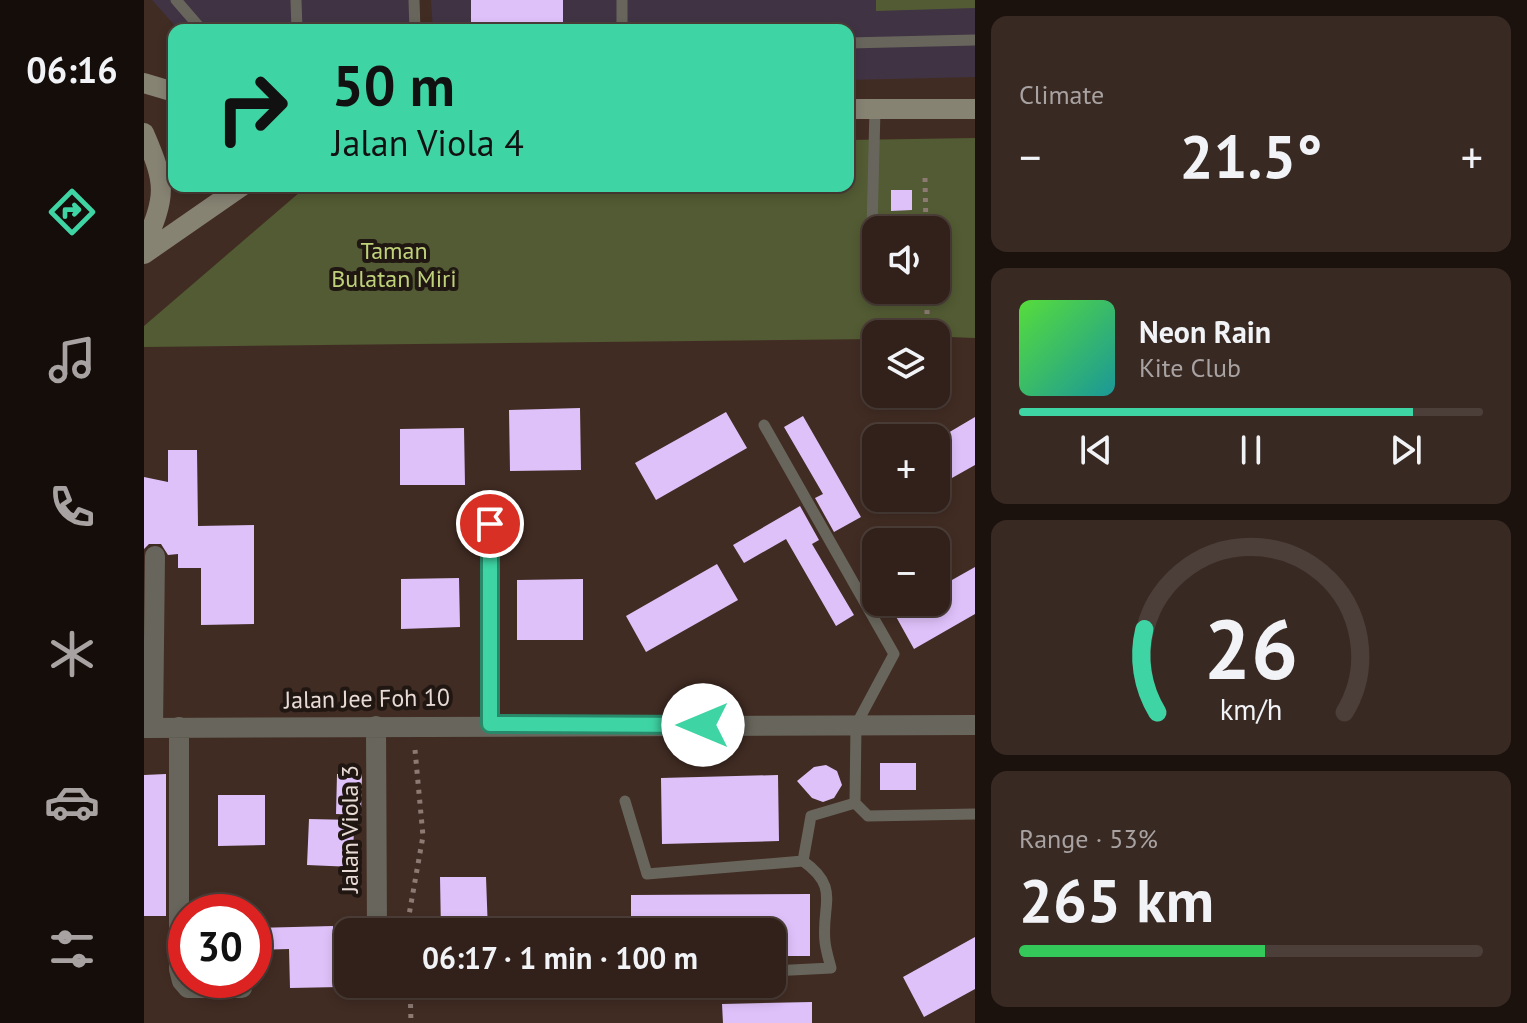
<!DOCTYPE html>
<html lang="en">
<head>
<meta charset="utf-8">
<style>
  body { margin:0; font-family:"PT Sans",sans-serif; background:#392923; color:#f1f3f6; height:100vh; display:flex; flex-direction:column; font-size:30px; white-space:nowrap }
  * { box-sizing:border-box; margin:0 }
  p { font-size:26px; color:#a8a3a2 }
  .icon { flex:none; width:44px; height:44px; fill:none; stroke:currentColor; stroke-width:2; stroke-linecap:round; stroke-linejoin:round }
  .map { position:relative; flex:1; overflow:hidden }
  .sheet { display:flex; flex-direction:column; gap:16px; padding:16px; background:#1b120e; width:552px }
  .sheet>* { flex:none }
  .banner { position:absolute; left:24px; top:24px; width:686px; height:168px; border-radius:16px; box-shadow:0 4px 12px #0003,0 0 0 2px #4c3e39; background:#3ed4a3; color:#111; overflow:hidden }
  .buttons { position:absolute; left:718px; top:216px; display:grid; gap:16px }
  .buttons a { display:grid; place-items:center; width:88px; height:88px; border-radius:16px; background:#31211a; box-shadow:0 4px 12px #0003,0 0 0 2px #4c3e39; font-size:40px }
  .speed { position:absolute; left:24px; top:894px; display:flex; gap:16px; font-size:40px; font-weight:700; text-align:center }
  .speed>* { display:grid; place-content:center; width:104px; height:104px; border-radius:50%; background:#31211a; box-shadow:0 4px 12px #0003,0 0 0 2px #4c3e39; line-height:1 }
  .speed .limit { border:12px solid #d22; background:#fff; color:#111 }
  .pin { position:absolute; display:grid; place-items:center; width:68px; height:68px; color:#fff; margin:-34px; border:4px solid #fff; border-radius:50%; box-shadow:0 2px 8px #0007 }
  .me { position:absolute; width:88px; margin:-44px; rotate:270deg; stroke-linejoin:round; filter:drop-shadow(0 0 6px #0008) }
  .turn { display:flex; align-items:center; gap:28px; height:168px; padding:0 32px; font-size:36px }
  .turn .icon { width:104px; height:104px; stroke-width:2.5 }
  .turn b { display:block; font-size:56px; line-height:68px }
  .big { font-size:60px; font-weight:700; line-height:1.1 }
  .sheet .tile { flex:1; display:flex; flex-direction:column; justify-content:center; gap:12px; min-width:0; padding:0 28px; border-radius:16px; background:#392923 }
  .sheet .dial { align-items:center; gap:0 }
  .dial svg { height:208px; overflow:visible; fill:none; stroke:#4c3e39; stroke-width:7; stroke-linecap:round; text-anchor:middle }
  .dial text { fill:#f1f3f6; stroke:none }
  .song { display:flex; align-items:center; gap:24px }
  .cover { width:96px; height:96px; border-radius:12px; background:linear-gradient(135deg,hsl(110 70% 55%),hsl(180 70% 35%)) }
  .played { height:8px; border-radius:4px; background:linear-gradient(90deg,#3ed4a3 85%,#4c3e39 85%) }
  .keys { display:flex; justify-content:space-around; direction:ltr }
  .heat { display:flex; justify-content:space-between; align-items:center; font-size:44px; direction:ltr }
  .charge { height:12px; border-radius:6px; background:linear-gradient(90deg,#34c759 53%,#4c3e39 0) }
  .trip { position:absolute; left:190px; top:918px; width:452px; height:80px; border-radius:16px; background:#31211a; box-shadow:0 4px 12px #0003,0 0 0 2px #4c3e39; font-weight:700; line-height:80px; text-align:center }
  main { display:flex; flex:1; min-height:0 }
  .menu { display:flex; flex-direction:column; width:144px; justify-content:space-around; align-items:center; background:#140d0a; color:#a8a3a2 }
  .menu .icon { width:56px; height:56px }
  .menu .active { color:#3ed4a3 }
  .menu b { font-size:36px; color:#f1f3f6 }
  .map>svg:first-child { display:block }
</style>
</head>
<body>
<main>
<nav class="menu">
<b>06:16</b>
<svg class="icon active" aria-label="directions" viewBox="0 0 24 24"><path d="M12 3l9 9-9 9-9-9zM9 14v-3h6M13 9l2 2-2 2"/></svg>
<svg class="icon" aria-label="music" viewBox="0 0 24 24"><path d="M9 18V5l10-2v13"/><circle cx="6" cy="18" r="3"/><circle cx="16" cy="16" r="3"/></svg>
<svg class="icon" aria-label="phone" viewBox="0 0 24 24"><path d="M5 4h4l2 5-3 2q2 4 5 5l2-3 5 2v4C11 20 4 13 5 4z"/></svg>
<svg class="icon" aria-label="climate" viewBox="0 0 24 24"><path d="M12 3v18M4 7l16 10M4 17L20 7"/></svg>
<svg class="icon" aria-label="car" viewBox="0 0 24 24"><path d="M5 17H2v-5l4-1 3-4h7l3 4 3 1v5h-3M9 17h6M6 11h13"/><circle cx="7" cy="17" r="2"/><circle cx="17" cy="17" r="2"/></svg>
<svg class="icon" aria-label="filters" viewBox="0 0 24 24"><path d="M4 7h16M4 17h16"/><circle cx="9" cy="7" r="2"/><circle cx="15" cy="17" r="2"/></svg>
</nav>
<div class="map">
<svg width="831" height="1023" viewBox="0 0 831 1023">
  <rect width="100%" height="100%" fill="#412c23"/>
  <path fill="#403444" d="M 8,0 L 265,0 L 266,30 L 35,30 Z
    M 287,0 L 831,0 L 831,77 L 704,80 L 704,30 L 289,30 Z"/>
  <path fill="#525b33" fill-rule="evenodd" d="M 732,0 L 831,0 L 831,8 L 732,11 Z
    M 831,138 L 831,338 L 732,334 L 732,339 L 0,347 L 0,326 L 163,186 L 704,186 L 704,140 ZM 732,230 L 792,230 L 792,290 L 732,290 Z"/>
  <path fill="#dfc1fa" d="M 327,0 L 419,0 L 419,30 L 327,30 Z
    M 747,190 L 768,190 L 768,210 L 747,211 Z
    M 436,408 L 437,470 L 366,471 L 365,410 Z
    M 582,412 L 603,448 L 512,500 L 491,463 Z
    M 659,416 L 717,517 L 690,532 L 671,498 L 679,494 L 640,427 Z
    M 831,417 L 831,465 L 792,487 L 792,440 Z
    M 320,428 L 321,485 L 256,485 L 256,429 Z
    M 24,450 L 53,450 L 54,526 L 110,525 L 110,624 L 57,625 L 57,568 L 34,568 L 34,554 L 24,555 L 17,544 L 5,544 L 0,549 L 0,477 L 24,482 Z
    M 656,506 L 675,540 L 668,544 L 710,615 L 692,626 L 642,539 L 600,563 L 589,545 Z
    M 573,564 L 594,600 L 502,652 L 482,616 Z
    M 831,567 L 831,614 L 770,649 L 750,613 L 770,602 L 792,602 L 792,589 Z
    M 315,578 L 316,627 L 257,629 L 257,579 Z
    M 439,579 L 439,640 L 373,640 L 373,580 Z
    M 736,763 L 772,763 L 772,790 L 736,790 Z
    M 682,765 L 693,771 L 698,785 L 690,798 L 679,802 L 668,798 L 653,781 L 670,767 Z
    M 22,774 L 22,916 L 0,916 L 0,775 Z
    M 193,774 L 218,774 L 217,815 L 192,814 Z
    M 634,775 L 635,841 L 518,844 L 517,778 Z
    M 74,795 L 121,795 L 121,845 L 74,846 Z
    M 165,819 L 210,820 L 209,867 L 163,865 Z
    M 296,877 L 342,877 L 344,932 L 297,932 Z
    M 666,894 L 666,956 L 628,956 L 628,932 L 487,932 L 487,895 Z
    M 189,926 L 189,950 L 196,949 L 197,987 L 146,988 L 145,949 L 110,950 L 110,928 Z
    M 831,937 L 831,989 L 780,1017 L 759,977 Z
    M 668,1002 L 668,1023 L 579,1023 L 578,1004 Z"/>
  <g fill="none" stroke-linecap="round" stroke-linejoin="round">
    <path stroke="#8c7a73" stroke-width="5" stroke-dasharray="4 6" stroke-linecap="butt" d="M 781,178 L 782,230
      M 783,290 L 783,321
      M 262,932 L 279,836 L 271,750
      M 266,984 L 267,1023"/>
    <path stroke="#68665c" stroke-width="11" d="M 32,0 L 58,30
      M 152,0 L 153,30
      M 270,0 L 271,30
      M 478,0 L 478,30
      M 704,43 L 831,40
      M 728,229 L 731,109
      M 620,425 L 750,654 L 712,725 L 711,803 L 724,816 L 831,814
      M 481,801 L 503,874 L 659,861
      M 628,971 L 687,968 C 685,960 682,951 681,942 C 677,904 697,888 659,861 L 667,816 L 711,803"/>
    <path stroke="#68665c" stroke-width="20" d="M 346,724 L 346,524
      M 232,726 L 233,932
      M 35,727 L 35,969 L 38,981 L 44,988 L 98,988
      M 0,728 L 831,725
      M 9,728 L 11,556
      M 233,984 L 233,988"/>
    <path stroke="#878373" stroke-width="20" d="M 0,83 L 30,92
      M 704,109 L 831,109
      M 0,133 C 23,186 22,195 0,247
      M 0,254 L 98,186"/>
  </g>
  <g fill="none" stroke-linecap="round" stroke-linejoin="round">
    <g stroke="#288a6a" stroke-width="20">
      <path id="route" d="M 346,524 L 346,724 L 559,725"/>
    </g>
    <use href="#route" stroke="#3ed4a3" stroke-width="14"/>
  </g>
  <g text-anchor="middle" stroke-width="8" stroke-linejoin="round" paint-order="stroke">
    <g font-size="24" fill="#bfd27a" stroke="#201713">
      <text x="250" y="259">Taman<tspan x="250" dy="28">Bulatan Miri</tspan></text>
    </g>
    <g font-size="24" fill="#e8dad4" stroke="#201713">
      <text transform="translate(223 699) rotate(-1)" y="8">Jalan Jee Foh 10</text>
      <text transform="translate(206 829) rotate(-90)" y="8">Jalan Viola 3</text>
    </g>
  </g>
</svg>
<div class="buttons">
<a><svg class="icon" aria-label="sound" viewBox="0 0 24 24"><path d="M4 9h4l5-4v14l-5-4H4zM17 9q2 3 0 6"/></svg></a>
<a><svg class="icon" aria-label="layers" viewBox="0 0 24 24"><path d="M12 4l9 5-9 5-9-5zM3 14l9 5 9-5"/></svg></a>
<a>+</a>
<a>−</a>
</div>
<div class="speed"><div class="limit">30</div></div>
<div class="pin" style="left:346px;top:524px;background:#d93025"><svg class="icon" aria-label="arrive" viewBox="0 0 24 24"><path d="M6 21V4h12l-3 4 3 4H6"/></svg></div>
<svg class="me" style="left:559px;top:725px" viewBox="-20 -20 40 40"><circle r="19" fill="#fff"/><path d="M0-13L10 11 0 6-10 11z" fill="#3ed4a3"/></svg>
<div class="trip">06:17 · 1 min · 100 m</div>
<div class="banner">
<div class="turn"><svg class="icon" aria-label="right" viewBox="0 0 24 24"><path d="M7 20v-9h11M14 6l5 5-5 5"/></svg><div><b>50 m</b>Jalan Viola 4</div></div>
</div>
</div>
<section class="sheet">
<div class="tile"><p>Climate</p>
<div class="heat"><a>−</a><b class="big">21.5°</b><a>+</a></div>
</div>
<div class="tile">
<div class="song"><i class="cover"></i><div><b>Neon Rain</b><p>Kite Club</p></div></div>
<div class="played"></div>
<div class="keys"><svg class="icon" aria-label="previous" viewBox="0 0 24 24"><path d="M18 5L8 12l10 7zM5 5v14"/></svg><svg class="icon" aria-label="pause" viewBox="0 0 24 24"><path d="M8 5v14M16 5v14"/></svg><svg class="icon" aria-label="next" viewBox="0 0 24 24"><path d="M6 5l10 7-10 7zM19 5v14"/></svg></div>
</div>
<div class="tile dial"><svg viewBox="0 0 100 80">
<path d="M14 69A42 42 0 1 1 86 69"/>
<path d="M14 69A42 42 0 0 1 9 37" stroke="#3ed4a3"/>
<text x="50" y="56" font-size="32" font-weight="700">26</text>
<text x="50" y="72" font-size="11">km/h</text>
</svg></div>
<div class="tile"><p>Range · 53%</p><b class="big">265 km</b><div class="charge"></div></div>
</section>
</main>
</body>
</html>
